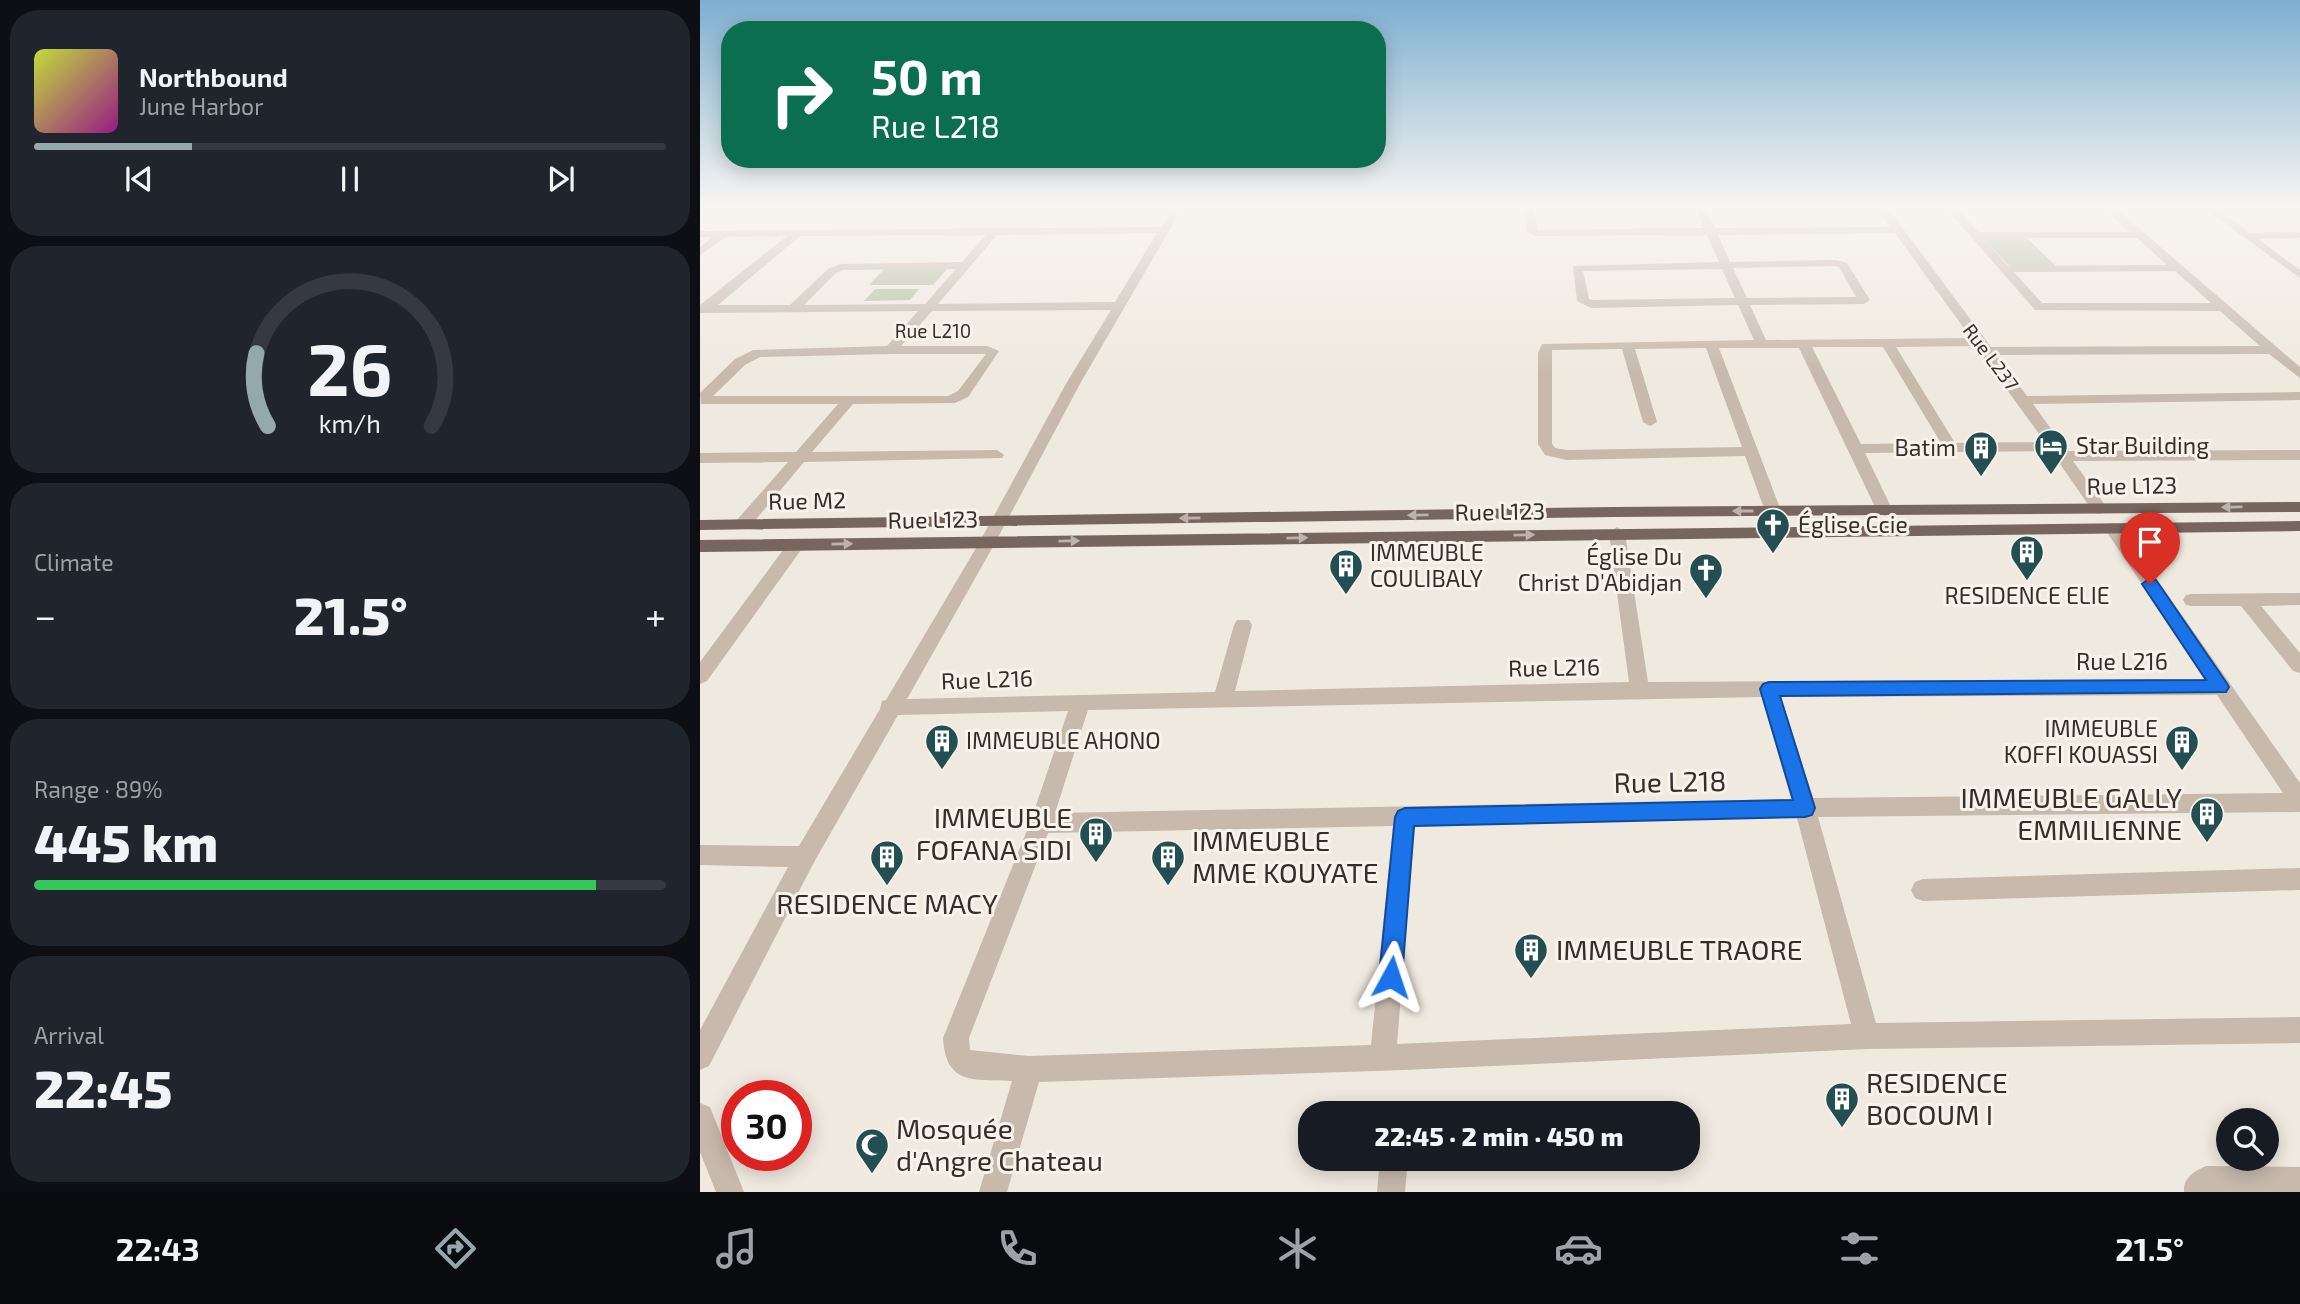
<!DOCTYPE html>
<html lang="en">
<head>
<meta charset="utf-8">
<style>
  body { margin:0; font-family:"Exo 2",sans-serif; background:#20242c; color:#f1f3f6; height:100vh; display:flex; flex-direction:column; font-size:26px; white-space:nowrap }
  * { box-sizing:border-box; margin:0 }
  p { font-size:23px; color:#9ea1a6 }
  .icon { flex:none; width:38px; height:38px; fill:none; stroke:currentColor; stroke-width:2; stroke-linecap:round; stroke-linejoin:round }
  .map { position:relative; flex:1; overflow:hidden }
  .side { display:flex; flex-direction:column; gap:10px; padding:10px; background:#0d0f14; width:700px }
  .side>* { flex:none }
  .banner { position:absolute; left:21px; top:21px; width:665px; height:147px; border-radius:28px; box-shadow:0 4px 18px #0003; background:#0b6e4f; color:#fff; overflow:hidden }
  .tools { position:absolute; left:1516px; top:1108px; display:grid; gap:14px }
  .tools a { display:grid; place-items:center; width:63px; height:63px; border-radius:50%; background:#171b24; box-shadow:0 4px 18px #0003; font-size:35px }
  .speed { position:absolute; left:21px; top:1080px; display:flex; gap:14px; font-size:35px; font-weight:700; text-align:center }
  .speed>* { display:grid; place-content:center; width:91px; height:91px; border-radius:50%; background:#171b24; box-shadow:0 4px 18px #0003; line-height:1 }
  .speed .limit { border:10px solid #d22; background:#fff; color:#111 }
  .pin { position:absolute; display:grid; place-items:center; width:60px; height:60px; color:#fff; margin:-72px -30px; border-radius:50% 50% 50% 0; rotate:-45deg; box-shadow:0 0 7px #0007 }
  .pin .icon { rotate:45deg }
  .me { position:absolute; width:77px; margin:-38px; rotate:5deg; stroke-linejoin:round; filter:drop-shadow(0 0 5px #0008) }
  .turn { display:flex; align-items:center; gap:24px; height:147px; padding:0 35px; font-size:32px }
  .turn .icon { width:91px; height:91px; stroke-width:2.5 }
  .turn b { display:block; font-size:49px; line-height:60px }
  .big { font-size:52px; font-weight:800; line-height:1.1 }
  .side .tile { flex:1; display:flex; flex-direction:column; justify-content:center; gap:10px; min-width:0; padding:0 24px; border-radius:28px; background:#20242c }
  .side .dial { align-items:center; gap:0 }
  .dial svg { height:182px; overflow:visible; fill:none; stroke:#363941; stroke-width:7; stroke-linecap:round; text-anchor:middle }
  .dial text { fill:#f1f3f6; stroke:none }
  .song { display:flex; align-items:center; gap:21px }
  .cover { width:84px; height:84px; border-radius:10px; background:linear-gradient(135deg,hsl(70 70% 55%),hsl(310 70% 35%)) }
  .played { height:7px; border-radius:4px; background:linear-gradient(90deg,#94a9ad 25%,#363941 25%) }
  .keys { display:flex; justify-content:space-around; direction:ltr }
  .heat { display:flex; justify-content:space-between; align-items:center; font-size:38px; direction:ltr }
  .charge { height:10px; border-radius:5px; background:linear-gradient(90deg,#34c759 89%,#363941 0) }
  .trip { position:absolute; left:598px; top:1101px; width:402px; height:70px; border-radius:28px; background:#171b24; box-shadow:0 4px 18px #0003; font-weight:800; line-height:70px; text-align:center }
  .tab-bar { display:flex; height:112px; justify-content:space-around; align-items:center; background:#090b0e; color:#9ea1a6 }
  .tab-bar .icon { width:49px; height:49px }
  .tab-bar .current { color:#94a9ad }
  .tab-bar b { font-size:32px; color:#f1f3f6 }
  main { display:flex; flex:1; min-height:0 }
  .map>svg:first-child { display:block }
</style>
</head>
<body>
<main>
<section class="side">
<div class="tile">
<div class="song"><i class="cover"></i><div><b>Northbound</b><p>June Harbor</p></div></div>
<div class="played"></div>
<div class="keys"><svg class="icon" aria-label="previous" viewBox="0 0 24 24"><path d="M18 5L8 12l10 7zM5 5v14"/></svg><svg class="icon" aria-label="pause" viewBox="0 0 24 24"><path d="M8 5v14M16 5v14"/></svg><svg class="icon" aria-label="next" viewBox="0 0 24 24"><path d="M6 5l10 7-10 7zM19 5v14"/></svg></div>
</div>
<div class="tile dial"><svg viewBox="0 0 100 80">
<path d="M14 69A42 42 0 1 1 86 69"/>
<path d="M14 69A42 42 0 0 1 9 37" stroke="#94a9ad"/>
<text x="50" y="56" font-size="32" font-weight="700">26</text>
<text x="50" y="72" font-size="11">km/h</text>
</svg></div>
<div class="tile"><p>Climate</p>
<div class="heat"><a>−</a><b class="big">21.5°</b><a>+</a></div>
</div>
<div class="tile"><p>Range · 89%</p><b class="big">445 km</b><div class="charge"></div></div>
<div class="tile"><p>Arrival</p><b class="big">22:45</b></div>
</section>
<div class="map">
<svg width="1600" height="1192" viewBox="0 0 1600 1192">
  <rect width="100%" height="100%" fill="#f0e9df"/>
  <path fill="#b3bea0" d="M 1284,238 L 1327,238 L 1357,267 L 1311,268 Z
    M 184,269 L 247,269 L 233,285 L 169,285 Z
    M 175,289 L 219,289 L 210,300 L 164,301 Z"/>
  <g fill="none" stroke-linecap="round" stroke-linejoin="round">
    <path fill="#c7b9ac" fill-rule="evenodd" d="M 473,207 L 483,207 L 381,382 L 295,543 L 207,699 L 515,692 L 534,625 L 537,620 L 549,620 L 552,625 L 535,691 L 929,682 L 909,533 L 917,527 L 925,533 L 948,682 L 1506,679 L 1404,528 L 1412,523 L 1418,524 L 1600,783 L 1600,812 L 1118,817 L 1176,1023 L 1600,1017 L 1600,1043 L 1167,1049 L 703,1070 L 339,1082 L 307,1192 L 279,1192 L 312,1081 C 274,1079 246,1086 243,1038 L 330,823 L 368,711 L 198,715 L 113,864 L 9,1066 L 0,1070 L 0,1030 L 88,867 L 0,865 L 0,845 L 99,846 L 180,709 L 182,701 L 186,700 L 279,543 L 367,382 L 411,310 L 232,311 L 201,346 L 287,346 L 299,351 L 268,397 L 255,403 L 153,404 L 112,452 L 297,450 L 304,455 L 302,458 L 104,462 L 48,529 L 36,529 L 34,525 L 36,521 L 88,462 L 0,463 L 0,453 L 96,452 L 138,404 L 1,404 L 0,393 L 35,359 L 53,350 L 187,346 L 218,311 L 0,313 L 0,305 L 87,236 L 26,237 L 0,255 L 0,247 L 12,237 L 0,237 L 0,231 L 461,227 ZM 457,233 L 415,302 L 238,304 L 297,235 ZM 286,235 L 262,262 L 141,264 L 128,269 L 90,305 L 18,305 L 100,236 ZM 256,269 L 225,304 L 104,305 L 136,273 L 143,270 ZM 191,354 L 286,354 L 258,391 L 248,396 L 13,396 L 45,365 L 60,357 ZM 1517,695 L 1583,793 L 1113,798 L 1081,697 ZM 1062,697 L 1091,799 L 355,813 L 388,710 ZM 1097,818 L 1151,1024 L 697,1044 L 715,825 ZM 693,826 L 671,1045 L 329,1056 L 270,1050 L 269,1038 L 348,833 Z
      M 824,207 L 834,207 L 837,230 L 1004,228 L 995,207 L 1005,207 L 1015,228 L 1190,227 L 1176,207 L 1187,207 L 1291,347 L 1560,346 L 1520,311 L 1335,310 L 1245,207 L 1256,207 L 1278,232 L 1429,232 L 1402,207 L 1414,207 L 1600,367 L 1600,378 L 1569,354 L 1296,355 L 1327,396 L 1600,392 L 1600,400 L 1333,404 L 1367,451 L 1600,450 L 1600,460 L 1373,461 L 1408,509 L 1400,514 L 1394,513 L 1351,451 L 1165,453 L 1193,511 L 1185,516 L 1177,511 L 1099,348 L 1019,348 L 1081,511 L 1079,515 L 1073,516 L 1065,511 L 1045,456 L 867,460 L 845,455 L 838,444 L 838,353 L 842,344 L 1054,340 L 1038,305 L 891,308 L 877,301 L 873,266 L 1019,262 L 1007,235 L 836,236 L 826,231 ZM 1195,233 L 1271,338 L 1066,340 L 1050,305 L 1164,304 L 1170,300 L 1147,263 L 1136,260 L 1030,262 L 1018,235 ZM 1284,238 L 1437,238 L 1467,265 L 1308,266 ZM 1135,266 L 1139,267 L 1156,297 L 1047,298 L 1033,268 ZM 1022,269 L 1035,298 L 892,300 L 889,299 L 883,271 ZM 1475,271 L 1511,303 L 1342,303 L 1314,272 ZM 1277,346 L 1281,354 L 1345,442 L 1255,443 L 1196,347 ZM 1112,347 L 1183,347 L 1241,443 L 1161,444 ZM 1006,348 L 1042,447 L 867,450 L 855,448 L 852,444 L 852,350 L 922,349 L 943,422 L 950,426 L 957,422 L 935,349 Z
      M 1503,207 L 1515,207 L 1550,233 L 1600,232 L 1600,238 L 1558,239 L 1600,270 L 1600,278 Z
      M 95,540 L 101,542 L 103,546 L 101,550 L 7,681 L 0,684 L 0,662 L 89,542 Z
      M 1600,593 L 1600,605 L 1561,606 L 1600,653 L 1600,673 L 1593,671 L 1541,606 L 1492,606 L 1486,605 L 1483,600 L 1486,595 L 1492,594 Z
      M 1600,868 L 1600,890 L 1223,901 L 1215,898 L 1211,890 L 1215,882 L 1223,879 Z
      M 0,1103 L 10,1107 L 44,1192 L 16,1192 L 0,1152 Z
      M 687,1158 L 703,1160 L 707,1170 L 705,1192 L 677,1192 L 679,1170 L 683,1160 Z
      M 1506,1166 L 1600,1167 L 1600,1192 L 1484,1192 C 1483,1178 1494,1171 1506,1166 Z"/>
    <path fill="#76665d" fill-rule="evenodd" d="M 1600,502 L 1600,512 L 913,517 L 0,530 L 0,520 L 913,507 Z
      M 1600,521 L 1600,531 L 0,552 L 0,540 Z"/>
  </g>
  <defs><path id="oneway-solid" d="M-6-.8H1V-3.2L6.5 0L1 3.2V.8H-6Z" transform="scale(1.75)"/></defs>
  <g fill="#beb3ab">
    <use href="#oneway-solid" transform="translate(1532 507) rotate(179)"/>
    <use href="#oneway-solid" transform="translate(1043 511) rotate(180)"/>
    <use href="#oneway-solid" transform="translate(718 515) rotate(179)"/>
    <use href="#oneway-solid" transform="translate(490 518) rotate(179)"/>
    <use href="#oneway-solid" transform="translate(824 535) rotate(-1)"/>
    <use href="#oneway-solid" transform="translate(597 538) rotate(-1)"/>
    <use href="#oneway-solid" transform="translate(369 541) rotate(-1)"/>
    <use href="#oneway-solid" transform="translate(142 544) rotate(-1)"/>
  </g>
  <linearGradient id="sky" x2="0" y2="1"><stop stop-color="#7eafd0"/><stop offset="0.55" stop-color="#f8f5f1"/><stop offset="1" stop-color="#f8f5f1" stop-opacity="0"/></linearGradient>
  <rect width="1600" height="374" fill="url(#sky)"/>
  <path fill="#1a73e8" stroke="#114b97" stroke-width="2" d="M 1450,578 L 1456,580 L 1526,682 L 1529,687 L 1526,692 L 1080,696 L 1115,808 L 1112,815 L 1105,817 L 714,826 L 702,977 L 698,985 L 691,988 L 683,985 L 679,977 L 695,817 L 698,811 L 705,808 L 1093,800 L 1060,689 L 1063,684 L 1069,682 L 1506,680 L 1442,584 Z"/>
  <defs>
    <g id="hotel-pin" transform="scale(1.75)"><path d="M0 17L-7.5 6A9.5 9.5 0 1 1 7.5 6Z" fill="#234f53" stroke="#f8f2eb"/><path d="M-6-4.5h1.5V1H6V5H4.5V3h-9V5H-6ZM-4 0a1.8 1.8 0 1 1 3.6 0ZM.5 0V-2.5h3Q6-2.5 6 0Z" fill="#fff"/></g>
    <g id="building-pin" transform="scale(1.75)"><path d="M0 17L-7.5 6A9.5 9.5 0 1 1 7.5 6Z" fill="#234f53" stroke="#f8f2eb"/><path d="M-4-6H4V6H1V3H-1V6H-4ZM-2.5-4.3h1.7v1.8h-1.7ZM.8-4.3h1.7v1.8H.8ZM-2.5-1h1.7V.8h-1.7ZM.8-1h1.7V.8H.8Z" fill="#fff"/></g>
    <g id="church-pin" transform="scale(1.75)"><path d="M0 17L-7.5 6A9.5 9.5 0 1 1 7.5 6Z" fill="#234f53" stroke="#f8f2eb"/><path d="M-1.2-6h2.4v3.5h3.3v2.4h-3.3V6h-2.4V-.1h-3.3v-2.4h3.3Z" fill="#fff"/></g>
    <g id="mosque-pin" transform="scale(1.75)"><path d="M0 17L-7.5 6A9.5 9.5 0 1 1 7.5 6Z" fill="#234f53" stroke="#f8f2eb"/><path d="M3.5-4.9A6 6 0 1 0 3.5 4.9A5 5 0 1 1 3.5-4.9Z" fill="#fff"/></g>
  </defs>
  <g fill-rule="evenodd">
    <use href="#hotel-pin" x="1351" y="446"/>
    <use href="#building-pin" x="1281" y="448"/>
    <use href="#church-pin" x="1073" y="525"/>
    <use href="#building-pin" x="1327" y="552"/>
    <use href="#building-pin" x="646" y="566"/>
    <use href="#church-pin" x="1006" y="570"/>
    <use href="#building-pin" x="242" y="741"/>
    <use href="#building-pin" x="1482" y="742"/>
    <use href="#building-pin" x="1507" y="814"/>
    <use href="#building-pin" x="396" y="834"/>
    <use href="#building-pin" x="187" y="857"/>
    <use href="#building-pin" x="468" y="857"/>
    <use href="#building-pin" x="831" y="950"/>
    <use href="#building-pin" x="1142" y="1099"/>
    <use href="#mosque-pin" x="172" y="1145"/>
  </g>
  <g text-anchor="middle" stroke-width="6" stroke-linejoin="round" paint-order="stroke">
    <g font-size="19" fill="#362e2a" stroke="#f8f2eb">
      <text x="233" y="338">Rue L210</text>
      <text transform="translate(1291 357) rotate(53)" y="7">Rue L237</text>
    </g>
    <g font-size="23" fill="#362e2a" stroke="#f8f2eb" text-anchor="start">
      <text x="1376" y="454">Star Building</text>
      <text x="1256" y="456" text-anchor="end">Batim</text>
      <text x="1098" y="533">Église Ccie</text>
      <text x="670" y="561">IMMEUBLE<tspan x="670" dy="26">COULIBALY</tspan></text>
      <text x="982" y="565" text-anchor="end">Église Du<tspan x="982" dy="26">Christ D'Abidjan</tspan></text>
      <text x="1327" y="604" text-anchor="middle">RESIDENCE ELIE</text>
      <text x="1458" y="737" text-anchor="end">IMMEUBLE<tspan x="1458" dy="26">KOFFI KOUASSI</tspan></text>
      <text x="266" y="749">IMMEUBLE AHONO</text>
    </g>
    <g font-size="23" fill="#362e2a" stroke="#f8f2eb">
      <text transform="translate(1432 486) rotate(-1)" y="8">Rue L123</text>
      <text transform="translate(107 501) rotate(-1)" y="8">Rue M2</text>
      <text transform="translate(800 512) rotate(-1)" y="8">Rue L123</text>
      <text transform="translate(233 520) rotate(-1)" y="8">Rue L123</text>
      <text x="1422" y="670">Rue L216</text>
      <text transform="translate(854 668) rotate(-1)" y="8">Rue L216</text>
      <text transform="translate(287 680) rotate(-2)" y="8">Rue L216</text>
    </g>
    <g font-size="28" fill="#362e2a" stroke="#f8f2eb">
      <text transform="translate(970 782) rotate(-1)" y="10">Rue L218</text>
    </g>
    <g font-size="28" fill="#362e2a" stroke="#f8f2eb" text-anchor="start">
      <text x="1482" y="808" text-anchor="end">IMMEUBLE GALLY<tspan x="1482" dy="32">EMMILIENNE</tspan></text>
      <text x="372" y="828" text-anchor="end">IMMEUBLE<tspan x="372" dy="32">FOFANA SIDI</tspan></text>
      <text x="492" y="851">IMMEUBLE<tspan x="492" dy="32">MME KOUYATE</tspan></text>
      <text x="187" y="914" text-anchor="middle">RESIDENCE MACY</text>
      <text x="856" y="960">IMMEUBLE TRAORE</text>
      <text x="1166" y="1093">RESIDENCE<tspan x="1166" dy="32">BOCOUM I</tspan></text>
      <text x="196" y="1139">Mosquée<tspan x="196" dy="32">d'Angre Chateau</tspan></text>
    </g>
  </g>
</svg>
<div class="tools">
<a><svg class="icon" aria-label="search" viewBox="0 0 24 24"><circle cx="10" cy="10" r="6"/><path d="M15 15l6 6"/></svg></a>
</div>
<div class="speed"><div class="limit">30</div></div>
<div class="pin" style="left:1450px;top:584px;background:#d93025"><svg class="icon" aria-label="arrive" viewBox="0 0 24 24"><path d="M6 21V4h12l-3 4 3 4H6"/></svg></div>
<svg class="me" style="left:691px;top:977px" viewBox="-20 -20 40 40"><path d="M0-17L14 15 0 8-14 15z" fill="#1a73e8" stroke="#fff" stroke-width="4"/></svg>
<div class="trip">22:45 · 2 min · 450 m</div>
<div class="banner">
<div class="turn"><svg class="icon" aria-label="right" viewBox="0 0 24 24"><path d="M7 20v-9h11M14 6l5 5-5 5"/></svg><div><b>50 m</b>Rue L218</div></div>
</div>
</div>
</main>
<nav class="tab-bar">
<b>22:43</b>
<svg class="icon current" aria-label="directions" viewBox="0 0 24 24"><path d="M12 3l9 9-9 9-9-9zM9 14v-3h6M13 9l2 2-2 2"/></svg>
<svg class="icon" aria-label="music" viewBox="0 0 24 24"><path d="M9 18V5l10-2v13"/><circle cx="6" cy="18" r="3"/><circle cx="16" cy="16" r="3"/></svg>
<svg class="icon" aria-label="phone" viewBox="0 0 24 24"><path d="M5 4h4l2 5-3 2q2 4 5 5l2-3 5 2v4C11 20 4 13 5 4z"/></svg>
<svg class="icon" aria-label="climate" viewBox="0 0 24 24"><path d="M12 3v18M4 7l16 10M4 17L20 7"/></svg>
<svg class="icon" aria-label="car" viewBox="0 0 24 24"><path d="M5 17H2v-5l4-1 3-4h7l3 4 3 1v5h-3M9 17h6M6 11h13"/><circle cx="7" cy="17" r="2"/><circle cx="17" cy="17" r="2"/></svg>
<svg class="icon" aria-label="filters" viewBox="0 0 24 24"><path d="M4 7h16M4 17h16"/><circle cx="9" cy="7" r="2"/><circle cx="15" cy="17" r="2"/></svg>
<b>21.5°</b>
</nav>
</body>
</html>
